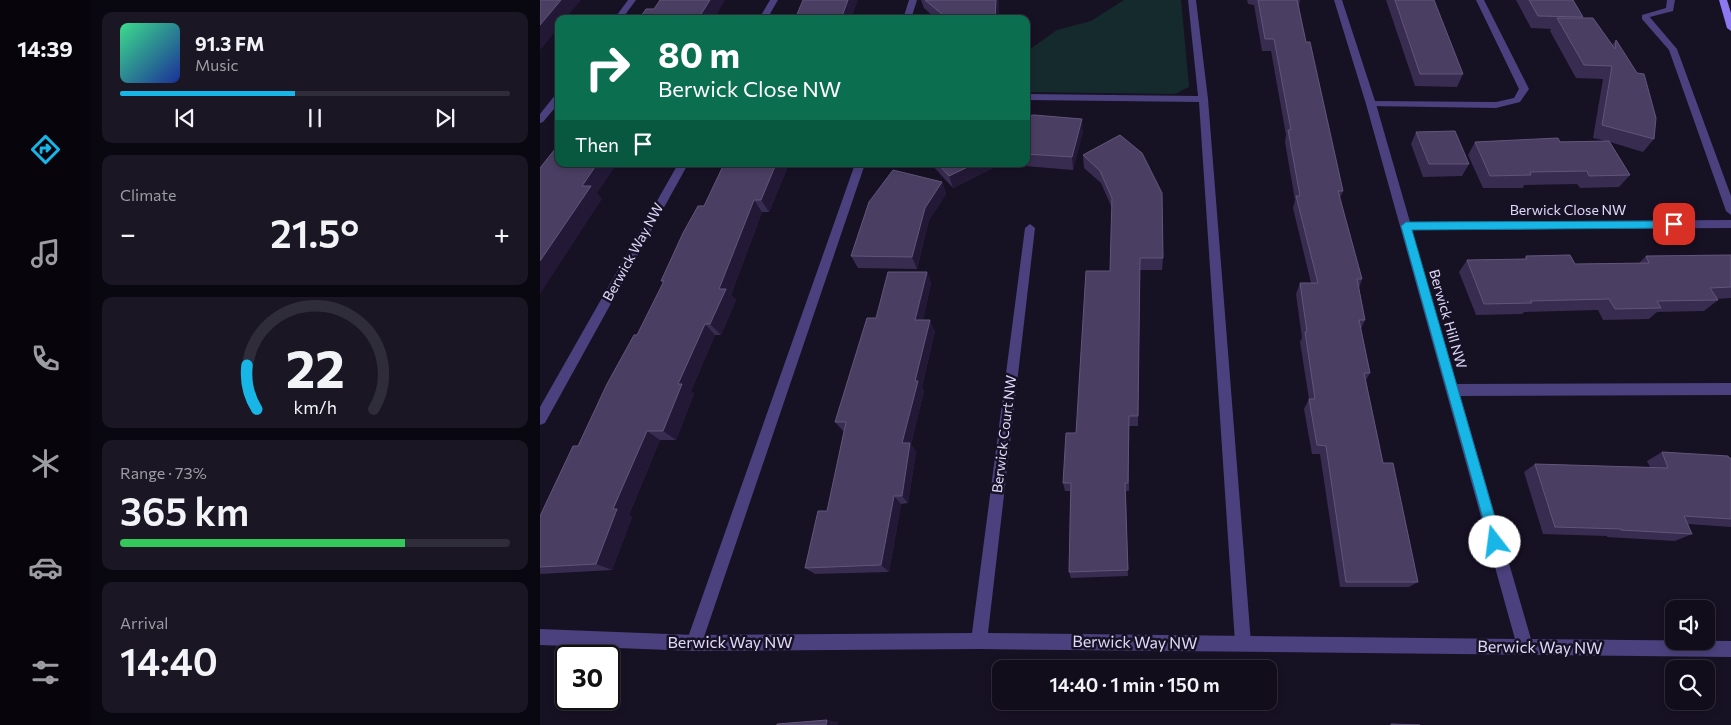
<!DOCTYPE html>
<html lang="en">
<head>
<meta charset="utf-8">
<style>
  body { margin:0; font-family:Commissioner,sans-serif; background:#1a1624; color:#f1f3f6; height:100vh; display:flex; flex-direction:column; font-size:19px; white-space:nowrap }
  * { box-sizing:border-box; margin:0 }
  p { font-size:16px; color:#9c9ca3 }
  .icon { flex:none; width:28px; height:28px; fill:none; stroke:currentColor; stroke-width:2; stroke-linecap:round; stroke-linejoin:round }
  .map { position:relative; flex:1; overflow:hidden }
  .details { display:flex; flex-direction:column; gap:12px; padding:12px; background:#09070f; width:450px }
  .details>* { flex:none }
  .guide { position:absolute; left:15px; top:15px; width:475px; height:152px; border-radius:10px; box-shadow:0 2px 8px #0003,0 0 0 1px #302d3a; background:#0b6e4f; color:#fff; overflow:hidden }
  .fabs { position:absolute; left:1125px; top:600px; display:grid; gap:10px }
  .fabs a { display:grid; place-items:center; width:50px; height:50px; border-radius:10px; background:#110d1b; box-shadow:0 2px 8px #0003,0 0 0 1px #302d3a; font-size:25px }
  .speed { position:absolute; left:15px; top:645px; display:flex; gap:10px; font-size:25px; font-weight:700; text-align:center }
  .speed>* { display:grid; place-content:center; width:65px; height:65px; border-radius:50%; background:#110d1b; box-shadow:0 2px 8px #0003,0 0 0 1px #302d3a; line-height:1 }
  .speed .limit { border:2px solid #111; border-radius:8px; background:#fff; color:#111 }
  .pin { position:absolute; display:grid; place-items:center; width:42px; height:42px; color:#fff; margin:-21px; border-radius:10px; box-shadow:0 2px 8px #0006 }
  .me { position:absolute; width:55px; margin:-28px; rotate:345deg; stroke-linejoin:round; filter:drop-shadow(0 0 4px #0008) }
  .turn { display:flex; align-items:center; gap:18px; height:105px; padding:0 20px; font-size:22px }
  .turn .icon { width:65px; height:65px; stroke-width:2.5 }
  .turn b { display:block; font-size:35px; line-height:42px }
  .then { display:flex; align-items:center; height:48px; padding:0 20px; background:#0003; gap:10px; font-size:19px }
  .big { font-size:38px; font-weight:600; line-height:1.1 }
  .details .widget { flex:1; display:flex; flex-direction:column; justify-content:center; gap:8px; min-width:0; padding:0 18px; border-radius:10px; background:#1a1624 }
  .details .dial { align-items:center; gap:0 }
  .dial svg { height:130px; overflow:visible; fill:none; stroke:#302d3a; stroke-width:7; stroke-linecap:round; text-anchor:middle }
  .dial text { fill:#f1f3f6; stroke:none }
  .song { display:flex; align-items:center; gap:15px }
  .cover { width:60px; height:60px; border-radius:8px; background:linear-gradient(135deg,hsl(150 70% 55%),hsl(230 70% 35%)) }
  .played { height:5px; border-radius:2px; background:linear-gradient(90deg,#18b6e7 45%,#302d3a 45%) }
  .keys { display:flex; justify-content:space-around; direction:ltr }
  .heat { display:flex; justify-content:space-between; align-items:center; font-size:28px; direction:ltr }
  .charge { height:8px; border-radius:4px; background:linear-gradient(90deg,#34c759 73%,#302d3a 0) }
  .trip { position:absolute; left:452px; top:660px; width:285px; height:50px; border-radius:10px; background:#110d1b; box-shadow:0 2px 8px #0003,0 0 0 1px #302d3a; font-weight:600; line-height:50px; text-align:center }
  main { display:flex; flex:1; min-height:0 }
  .menu { display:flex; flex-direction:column; width:90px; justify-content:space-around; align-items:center; background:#07050b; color:#9c9ca3 }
  .menu .icon { width:35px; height:35px }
  .menu .active { color:#18b6e7 }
  .menu b { font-size:22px; color:#f1f3f6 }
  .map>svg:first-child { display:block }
</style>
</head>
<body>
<main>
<nav class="menu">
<b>14:39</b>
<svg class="icon active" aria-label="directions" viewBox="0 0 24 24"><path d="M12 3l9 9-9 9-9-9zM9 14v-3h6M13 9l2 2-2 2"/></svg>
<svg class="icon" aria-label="music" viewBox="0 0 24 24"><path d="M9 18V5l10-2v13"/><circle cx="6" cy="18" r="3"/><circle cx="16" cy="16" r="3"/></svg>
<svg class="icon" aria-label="phone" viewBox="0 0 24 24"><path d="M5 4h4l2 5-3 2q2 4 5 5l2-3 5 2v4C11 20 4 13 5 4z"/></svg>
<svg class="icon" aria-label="climate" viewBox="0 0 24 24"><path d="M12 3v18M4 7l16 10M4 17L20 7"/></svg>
<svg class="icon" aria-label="car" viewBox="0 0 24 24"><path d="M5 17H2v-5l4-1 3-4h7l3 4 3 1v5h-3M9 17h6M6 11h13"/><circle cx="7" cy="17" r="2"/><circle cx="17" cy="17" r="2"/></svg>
<svg class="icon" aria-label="filters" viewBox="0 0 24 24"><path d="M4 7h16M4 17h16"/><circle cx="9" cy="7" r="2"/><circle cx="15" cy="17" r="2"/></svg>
</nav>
<section class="details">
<div class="widget">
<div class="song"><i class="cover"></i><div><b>91.3 FM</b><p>Music</p></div></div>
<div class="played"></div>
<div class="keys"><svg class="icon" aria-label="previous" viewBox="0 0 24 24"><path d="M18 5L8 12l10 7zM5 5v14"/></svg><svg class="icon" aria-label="pause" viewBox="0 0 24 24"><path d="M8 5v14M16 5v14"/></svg><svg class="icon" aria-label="next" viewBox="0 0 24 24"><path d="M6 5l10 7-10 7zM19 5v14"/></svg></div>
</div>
<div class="widget"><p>Climate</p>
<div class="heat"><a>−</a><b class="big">21.5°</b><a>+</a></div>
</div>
<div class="widget dial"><svg viewBox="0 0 100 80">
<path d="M14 69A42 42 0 1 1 86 69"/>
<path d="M14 69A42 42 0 0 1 8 42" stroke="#18b6e7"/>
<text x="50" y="56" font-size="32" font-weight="700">22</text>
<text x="50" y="72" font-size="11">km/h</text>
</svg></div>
<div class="widget"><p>Range · 73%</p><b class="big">365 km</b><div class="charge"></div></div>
<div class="widget"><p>Arrival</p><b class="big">14:40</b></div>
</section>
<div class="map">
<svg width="1191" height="725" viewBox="0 0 1191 725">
  <rect width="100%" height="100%" fill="#171124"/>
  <path fill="#152a2d" d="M 584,0 L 641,0 L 649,87 L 635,94 L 486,92 L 486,52 L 517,30 L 551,21 Z"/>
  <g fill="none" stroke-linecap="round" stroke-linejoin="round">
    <path fill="#4b417e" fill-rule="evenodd" d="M 88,0 L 96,0 L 82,19 L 74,19 Z
      M 369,0 L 377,0 L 371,19 L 363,19 Z
      M 648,0 L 656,0 L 668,99 L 711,643 L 709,649 L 703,651 L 697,649 L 695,643 L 659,102 L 486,100 L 486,94 L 658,96 Z
      M 936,0 L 944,0 L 989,89 L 980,102 L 956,108 L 828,106 L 826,104 L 831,101 L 956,102 L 974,98 L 979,89 Z
      M 1127,0 L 1135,0 L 1133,11 L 1102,19 L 1102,15 L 1126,8 Z
      M 19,93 L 19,103 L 3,122 L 0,123 L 0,114 L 16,94 Z
      M 315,164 L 325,164 L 162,643 L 160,649 L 154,651 L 148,649 L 146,643 Z
      M 1191,383 L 1191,395 L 914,396 L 909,394 L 908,390 L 909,386 L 914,384 Z"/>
    <path fill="#4b417e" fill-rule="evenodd" d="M 230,0 L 238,0 L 227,19 L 219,19 Z
      M 794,0 L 802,0 L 836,104 L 870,222 L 1191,220 L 1191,228 L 872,230 L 991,639 L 1191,641 L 1191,657 L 439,649 L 154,651 L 0,645 L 0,629 L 154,635 L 432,633 L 485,228 L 490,224 L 495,228 L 448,633 L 975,639 L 826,104 Z
      M 1102,15 L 1108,15 L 1137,49 L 1191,196 L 1191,215 L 1186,211 L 1129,50 L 1102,19 Z
      M 138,164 L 148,164 L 5,423 L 0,425 L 0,407 Z"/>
    <path fill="#8c78f1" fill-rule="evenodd" d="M 1179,0 L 1187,0 L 1191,13 L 1191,31 L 1187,28 Z"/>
  </g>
  <path fill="#382c50" d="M 381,0 L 459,0 L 458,19 L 396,19 L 384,8 Z
    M 707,0 L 760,0 L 759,6 L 766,42 L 803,191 L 800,198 L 822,279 L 819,288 L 825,320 L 821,329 L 830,373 L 826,380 L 843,463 L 878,582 L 869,587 L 800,587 L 780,454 L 772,454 L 764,409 L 769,399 L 760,342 L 762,338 L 756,294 L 760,283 L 771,283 L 753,208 L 755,200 L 745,142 L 746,135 L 731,51 L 722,51 L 714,5 L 708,4 Z
    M 846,0 L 894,0 L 923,74 L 917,87 L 875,86 Z
    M 976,0 L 1033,0 L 1043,17 L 1042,18 L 1072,45 L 1076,40 L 1114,139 L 1103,152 L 1070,142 L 1090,175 L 1079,187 L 1040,188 L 1037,184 L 984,185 L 983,188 L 943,188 L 928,155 L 935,142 L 1066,141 L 1053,138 L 1063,79 L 1036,78 L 1010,31 L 1011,29 L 991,28 Z
    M 486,116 L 543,131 L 533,170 L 473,165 L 455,167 L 413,188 L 391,164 L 486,164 Z
    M 876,132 L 929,164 L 922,176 L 883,177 L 871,144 Z
    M 580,135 L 623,258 L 622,270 L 600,270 L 598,426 L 589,426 L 589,491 L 586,491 L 588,576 L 531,578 L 529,572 L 530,491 L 525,491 L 523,483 L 536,433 L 570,271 L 572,208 L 561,183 L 544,168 L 543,155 Z
    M 249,164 L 229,212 L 222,212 L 191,295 L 196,300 L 181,335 L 175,335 L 151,391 L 154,394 L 136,440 L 120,440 L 89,515 L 92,517 L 72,570 L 0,574 L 0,516 L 97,335 L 123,283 L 121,281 L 164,206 Z
    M 402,182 L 406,194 L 389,220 L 377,269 L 318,268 L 311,256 Z
    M 1191,255 L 1191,298 L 1177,299 L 1178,300 L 1164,311 L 1117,312 L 1109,319 L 1063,320 L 1058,310 L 984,312 L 982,314 L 936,315 L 919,272 L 927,260 L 984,259 L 986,256 L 1035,264 L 1099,263 L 1106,256 Z
    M 387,272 L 391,283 L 383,320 L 395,331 L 382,387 L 384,391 L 371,444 L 376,452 L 368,503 L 361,504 L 349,572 L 275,574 L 265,568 L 287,511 L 304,431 L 303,431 L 295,422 L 336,318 Z
    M 1122,452 L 1191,458 L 1191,527 L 1148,524 L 1152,534 L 1135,541 L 1067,537 L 1067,536 L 1003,534 L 984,472 L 995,464 L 1110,467 L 1107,461 Z"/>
  <path fill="#231937" d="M 21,0 L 41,0 L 25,19 L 19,19 L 19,27 L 0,50 L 0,25 Z
    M 170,0 L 185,0 L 174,19 L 158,19 Z
    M 308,0 L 318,0 L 311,19 L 301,19 Z
    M 456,0 L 459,0 L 458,19 L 455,19 Z
    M 542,119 L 543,131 L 533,170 L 532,157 Z
    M 57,164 L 77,164 L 57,193 L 62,199 L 0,294 L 0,261 L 42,186 Z
    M 236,164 L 249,164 L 229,212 L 221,200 Z
    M 434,164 L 473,164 L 473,165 L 455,167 L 413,188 L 409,176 Z
    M 402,182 L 406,194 L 389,220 L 377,269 L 372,257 L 385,208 Z
    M 214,200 L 222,212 L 191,295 L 196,300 L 181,335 L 170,324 L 179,289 Z
    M 387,272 L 391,283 L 381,330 L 375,320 Z
    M 390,320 L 395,331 L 382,387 L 384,391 L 371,444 L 376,452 L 368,503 L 362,496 L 362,443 L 375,381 Z
    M 165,324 L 175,335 L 151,391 L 154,394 L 136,440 L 123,431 L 138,384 Z
    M 107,431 L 120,440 L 89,515 L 92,517 L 72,570 L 56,564 L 73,509 Z
    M 354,496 L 361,504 L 349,572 L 341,565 Z
    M 287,720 L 298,722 L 298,725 L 286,725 Z"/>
  <path fill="#4a3e62" stroke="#61567a" d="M 0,0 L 21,0 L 0,25 Z
    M 120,0 L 170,0 L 158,19 L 99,19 L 106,9 L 114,9 Z
    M 263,0 L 308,0 L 301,19 L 255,19 Z
    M 385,0 L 456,0 L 455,19 L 408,19 Z
    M 718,0 L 757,0 L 766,42 L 770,42 L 803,191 L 798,191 L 822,279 L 817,279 L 825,320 L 819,320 L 830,373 L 824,373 L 843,463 L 853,463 L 878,582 L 806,582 L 786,446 L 777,445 L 769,399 L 775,399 L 765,332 L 767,332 L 760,283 L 778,283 L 756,196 L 760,196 L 748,130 L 751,130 L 734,39 L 725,39 Z
    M 855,0 L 894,0 L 923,74 L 880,74 Z
    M 989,0 L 1033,0 L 1043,17 L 998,16 Z
    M 1017,18 L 1053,18 L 1075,49 L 1076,40 L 1097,73 L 1104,74 L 1116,118 L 1114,139 L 1062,125 L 1072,66 L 1044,65 Z
    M 494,115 L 542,119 L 532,157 L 486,154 L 486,116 Z
    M 915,131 L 929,164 L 889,164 L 876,132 Z
    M 580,135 L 602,153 L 622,193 L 623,258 L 600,258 L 598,416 L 589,416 L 588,483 L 585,483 L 588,570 L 529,572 L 531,483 L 523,483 L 526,433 L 536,433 L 546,271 L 570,271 L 572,198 L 560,171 L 543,155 Z
    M 1018,138 L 1020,142 L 1069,141 L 1090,175 L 1049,176 L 1047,171 L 990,172 L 991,175 L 950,176 L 935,142 Z
    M 19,144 L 19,164 L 57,164 L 42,186 L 51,186 L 0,261 L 0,168 Z
    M 184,164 L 236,164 L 221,200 L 214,200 L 179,289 L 186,289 L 170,324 L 165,324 L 138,384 L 142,384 L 123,431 L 107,431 L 73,509 L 77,509 L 56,564 L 0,567 L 0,516 L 33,446 L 38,446 L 67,384 L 94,335 L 97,335 L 124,281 L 121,281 L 143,233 L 158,206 L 164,206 Z
    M 398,164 L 434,164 L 409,176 Z
    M 353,170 L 402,182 L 385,208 L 372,257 L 311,256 L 329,202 Z
    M 1030,255 L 1035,264 L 1109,263 L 1106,256 L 1191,255 L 1191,287 L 1170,288 L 1178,300 L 1117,301 L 1121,308 L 1075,309 L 1069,299 L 990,301 L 992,303 L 944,304 L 927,260 L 987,259 L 986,256 Z
    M 348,272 L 387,272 L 375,320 L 390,320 L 375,381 L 378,381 L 362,443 L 370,443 L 362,496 L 354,496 L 341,565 L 265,568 L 278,511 L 287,511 L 306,422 L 295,422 L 327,318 L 336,318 Z
    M 1122,452 L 1188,456 L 1189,458 L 1191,458 L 1191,519 L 1144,516 L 1152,534 L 1081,530 L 1081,529 L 1015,527 L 995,464 L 1128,468 Z
    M 287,720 L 286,725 L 237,725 L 237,724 Z
    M 851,724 L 880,725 L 851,725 Z"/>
  <path fill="#18b6e7" stroke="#107696" d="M 1134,221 L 1139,224 L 1134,228 L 872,230 L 962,542 L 960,547 L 955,549 L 951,547 L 861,226 L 866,222 Z"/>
  <g text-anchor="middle" stroke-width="5" stroke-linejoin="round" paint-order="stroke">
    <g font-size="14" fill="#e0d8fb" stroke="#171124">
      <text x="1028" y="215">Berwick Close NW</text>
      <text transform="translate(93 252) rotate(-61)" y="5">Berwick Way NW</text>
      <text transform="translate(908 319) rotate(74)" y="5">Berwick Hill NW</text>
      <text transform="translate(464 434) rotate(-83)" y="5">Berwick Court NW</text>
    </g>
    <g font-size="16" fill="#e0d8fb" stroke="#171124">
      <text x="190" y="648">Berwick Way NW</text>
      <text transform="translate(595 642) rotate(1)" y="6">Berwick Way NW</text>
      <text transform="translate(1000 647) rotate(1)" y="6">Berwick Way NW</text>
    </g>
  </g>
</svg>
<div class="fabs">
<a><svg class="icon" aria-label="sound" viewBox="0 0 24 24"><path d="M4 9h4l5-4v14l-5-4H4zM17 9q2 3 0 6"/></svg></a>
<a><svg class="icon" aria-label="search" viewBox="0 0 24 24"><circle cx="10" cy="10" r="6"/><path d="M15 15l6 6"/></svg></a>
</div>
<div class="speed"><div class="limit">30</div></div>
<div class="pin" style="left:1134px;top:224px;background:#d93025"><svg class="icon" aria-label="arrive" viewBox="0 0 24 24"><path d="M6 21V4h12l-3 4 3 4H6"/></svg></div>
<svg class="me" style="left:955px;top:542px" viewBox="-20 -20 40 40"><circle r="19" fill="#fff"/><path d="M0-13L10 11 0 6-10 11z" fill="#18b6e7"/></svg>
<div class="trip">14:40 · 1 min · 150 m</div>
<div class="guide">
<div class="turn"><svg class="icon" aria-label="right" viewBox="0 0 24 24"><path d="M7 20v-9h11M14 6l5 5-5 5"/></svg><div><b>80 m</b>Berwick Close NW</div></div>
<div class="then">Then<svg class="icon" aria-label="arrive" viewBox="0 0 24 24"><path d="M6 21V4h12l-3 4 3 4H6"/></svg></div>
</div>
</div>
</main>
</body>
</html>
